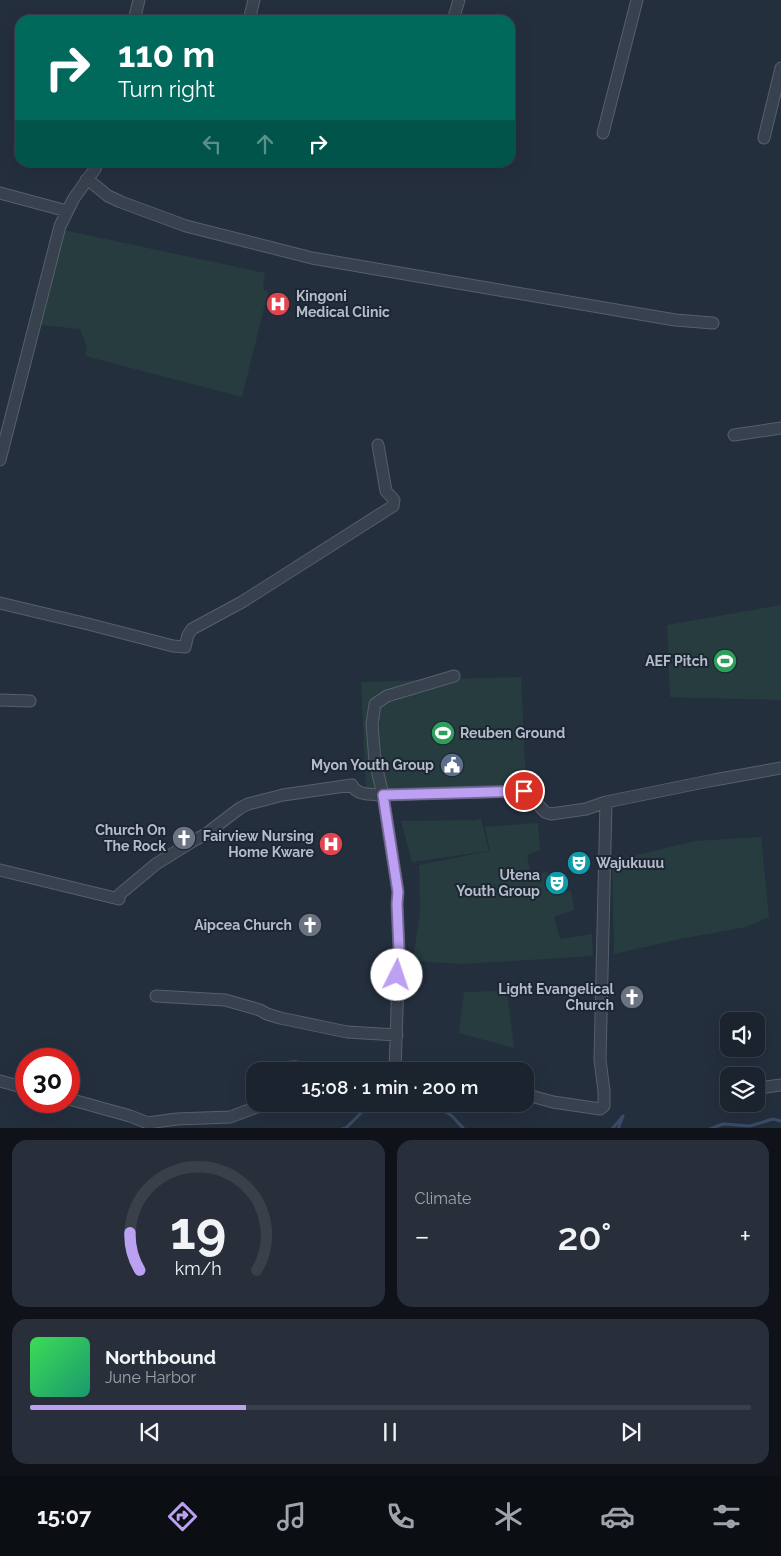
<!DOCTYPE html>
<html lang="en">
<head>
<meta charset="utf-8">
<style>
  body { margin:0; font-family:Raleway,sans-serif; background:#282f3a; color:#f1f3f6; height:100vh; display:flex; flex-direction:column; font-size:19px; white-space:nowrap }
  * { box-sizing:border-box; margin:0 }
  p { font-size:16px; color:#a0a4aa }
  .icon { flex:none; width:28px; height:28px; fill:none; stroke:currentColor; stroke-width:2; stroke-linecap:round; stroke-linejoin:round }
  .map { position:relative; height:1128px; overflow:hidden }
  .details { display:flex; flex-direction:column; gap:12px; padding:12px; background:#0f1319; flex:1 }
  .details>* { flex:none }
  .top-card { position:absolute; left:15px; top:15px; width:500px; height:152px; border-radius:15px; box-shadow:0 5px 20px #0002,0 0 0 1px #39404a; background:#00695c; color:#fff; overflow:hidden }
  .controls { position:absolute; left:720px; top:1012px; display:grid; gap:10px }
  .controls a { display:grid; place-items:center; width:45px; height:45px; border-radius:10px; background:#1b232e; box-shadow:0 5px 20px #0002,0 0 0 1px #39404a; font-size:25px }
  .speed { position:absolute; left:15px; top:1048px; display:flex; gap:10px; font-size:25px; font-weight:700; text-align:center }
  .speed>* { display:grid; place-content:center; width:65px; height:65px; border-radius:50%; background:#1b232e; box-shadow:0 5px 20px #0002,0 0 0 1px #39404a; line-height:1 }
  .speed .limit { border:8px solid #d22; background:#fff; color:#111 }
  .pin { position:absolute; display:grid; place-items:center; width:42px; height:42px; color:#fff; margin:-21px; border:2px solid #fff; border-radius:50%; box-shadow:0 1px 5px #0007 }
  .me { position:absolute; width:55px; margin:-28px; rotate:4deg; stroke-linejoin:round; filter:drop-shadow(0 0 4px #0008) }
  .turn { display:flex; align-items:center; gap:18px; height:105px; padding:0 20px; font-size:22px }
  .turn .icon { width:65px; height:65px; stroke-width:2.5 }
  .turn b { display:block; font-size:35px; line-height:42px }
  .lanes { display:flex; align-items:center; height:48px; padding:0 20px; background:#0003; justify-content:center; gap:25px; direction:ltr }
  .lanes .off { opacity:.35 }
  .big { font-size:38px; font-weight:600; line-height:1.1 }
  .details .card { flex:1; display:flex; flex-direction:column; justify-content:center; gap:8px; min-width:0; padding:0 18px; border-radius:15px; background:#282f3a }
  .details .dial { align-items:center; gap:0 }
  .dial svg { height:130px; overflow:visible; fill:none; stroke:#39404a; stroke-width:7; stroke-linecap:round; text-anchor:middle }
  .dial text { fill:#f1f3f6; stroke:none }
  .song { display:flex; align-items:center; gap:15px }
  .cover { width:60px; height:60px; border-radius:8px; background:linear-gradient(135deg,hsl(130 70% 55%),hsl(160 70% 35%)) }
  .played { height:5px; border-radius:2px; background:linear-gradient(90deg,#bca0f2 30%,#39404a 30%) }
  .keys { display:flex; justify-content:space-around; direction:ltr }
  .heat { display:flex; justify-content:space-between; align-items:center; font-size:28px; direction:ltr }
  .details .tiles { flex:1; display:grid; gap:12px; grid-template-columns:1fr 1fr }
  .card:last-child { grid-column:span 2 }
  .trip { position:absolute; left:246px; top:1062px; width:288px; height:50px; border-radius:15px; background:#1b232e; box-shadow:0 5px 20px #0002,0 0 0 1px #39404a; font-weight:600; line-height:50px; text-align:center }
  .dock { display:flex; height:80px; justify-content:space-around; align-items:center; background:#0b0e12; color:#a0a4aa }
  .dock .icon { width:35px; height:35px }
  .dock .on { color:#bca0f2 }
  .dock b { font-size:22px; color:#f1f3f6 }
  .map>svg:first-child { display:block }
</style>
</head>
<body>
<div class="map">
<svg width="781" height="1129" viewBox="0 0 781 1129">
  <rect width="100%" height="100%" fill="#242f3e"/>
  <path fill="#263c3f" d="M 59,229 L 265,273 L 263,289 L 268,292 L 242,397 L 85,356 L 87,347 L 80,329 L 41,325 Z
    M 781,605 L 781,700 L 670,697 L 667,625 Z
    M 521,677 L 526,784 L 366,791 L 361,682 Z
    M 481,818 L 489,851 L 412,862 L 401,821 L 477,820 Z
    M 538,823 L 540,850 L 527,855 L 531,874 L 548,872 L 551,894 L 571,891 L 574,910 L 554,917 L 560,939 L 592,934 L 593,956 L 461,964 L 413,961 L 420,912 L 419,865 L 490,851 L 485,827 Z
    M 761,837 L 769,917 L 746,927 L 680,939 L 614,954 L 612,861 L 695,841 Z
    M 507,991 L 514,1048 L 459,1033 L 464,992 Z"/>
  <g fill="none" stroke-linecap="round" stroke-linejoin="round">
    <path stroke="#394c67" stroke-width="3" d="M 435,1104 L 452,1116 L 464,1129
      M 342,1129 L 346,1128 L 370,1104
      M 612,1129 L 623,1116 L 618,1129
      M 710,1129 L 723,1124 L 750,1126 L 773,1119 L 781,1121"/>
    <g stroke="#565f6c" stroke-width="13">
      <path id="minor" d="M 134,20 L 139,0
        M 249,20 L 254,0
        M 453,20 L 459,0
        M 603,133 L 637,0
        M 764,138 L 781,68
        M 86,180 L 91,182 L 108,196 L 121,202 L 186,226 L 312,258 L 675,320 L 713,323
        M 0,193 L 67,211
        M 734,435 L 781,428
        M 0,460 L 60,226 L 74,198 L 95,169 L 97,162
        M 0,603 L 88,624 L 173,646 L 185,647 L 188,635 L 192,629 L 242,602 L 393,506 L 394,500 L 386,491 L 378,445
        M 0,700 L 30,701
        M 0,870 L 119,899 L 120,894 L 156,864 L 193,841 L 206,834 L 240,808 L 248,804 L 283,795 L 352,785 C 357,796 372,794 383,795 L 523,791 L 525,791 L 545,812 L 551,814 L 586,809 L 606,802 L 714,780 L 781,768
        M 156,996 L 225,1000 L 260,1010 L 267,1014 L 280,1018 L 347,1032 L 397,1035
        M 283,1071 C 291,1063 305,1069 315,1071
        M 395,1071 L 399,949 L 397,904 L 398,892 L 383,795 L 375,761 L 372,724 L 375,704 L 387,696 L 454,676
        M 0,1081 L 26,1088
        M 766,1087 L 781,1085
        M 525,1097 L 531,1096 L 553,1102 L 600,1109 L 604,1106 L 604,1091 L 600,1060 L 606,802
        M 69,1099 L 130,1116 L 148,1123 L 177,1119 L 230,1117 L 265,1104"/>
    </g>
    <use href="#minor" stroke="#38414e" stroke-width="11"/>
  </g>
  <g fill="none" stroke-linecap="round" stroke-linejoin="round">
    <g stroke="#7a689d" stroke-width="12">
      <path id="route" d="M 397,975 L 399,949 L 397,904 L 398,892 L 383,795 L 524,791"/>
    </g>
    <use href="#route" stroke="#bca0f2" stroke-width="9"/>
  </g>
  <defs>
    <g id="hospital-disc" transform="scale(1.25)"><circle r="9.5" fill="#e0444e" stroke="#1d2633"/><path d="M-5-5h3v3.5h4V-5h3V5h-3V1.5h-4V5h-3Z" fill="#fff"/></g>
    <g id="stadium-disc" transform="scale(1.25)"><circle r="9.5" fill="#2e9e5b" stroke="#1d2633"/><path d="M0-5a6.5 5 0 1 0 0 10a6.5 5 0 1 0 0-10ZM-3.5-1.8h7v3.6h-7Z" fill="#fff"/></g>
    <g id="civic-disc" transform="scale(1.25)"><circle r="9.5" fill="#5c6f8a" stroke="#1d2633"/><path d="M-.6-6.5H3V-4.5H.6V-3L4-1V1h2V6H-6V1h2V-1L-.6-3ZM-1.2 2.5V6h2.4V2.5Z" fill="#fff"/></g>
    <g id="church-disc" transform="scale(1.25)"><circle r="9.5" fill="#6b7280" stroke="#1d2633"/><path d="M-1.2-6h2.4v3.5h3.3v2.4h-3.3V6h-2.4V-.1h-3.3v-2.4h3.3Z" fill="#fff"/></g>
    <g id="theatre-disc" transform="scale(1.25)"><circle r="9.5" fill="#0f9aa8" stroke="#1d2633"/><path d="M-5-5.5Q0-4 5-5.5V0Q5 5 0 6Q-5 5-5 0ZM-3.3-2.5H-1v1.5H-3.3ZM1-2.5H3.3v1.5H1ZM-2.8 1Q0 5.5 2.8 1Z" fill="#fff"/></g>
  </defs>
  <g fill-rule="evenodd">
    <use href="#hospital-disc" x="278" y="304"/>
    <use href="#stadium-disc" x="725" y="661"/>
    <use href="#stadium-disc" x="443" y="733"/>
    <use href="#civic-disc" x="452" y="765"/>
    <use href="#church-disc" x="184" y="838"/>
    <use href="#hospital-disc" x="331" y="844"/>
    <use href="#theatre-disc" x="579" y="863"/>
    <use href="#theatre-disc" x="557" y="883"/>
    <use href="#church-disc" x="310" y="925"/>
    <use href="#church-disc" x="632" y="997"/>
  </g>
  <g text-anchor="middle" stroke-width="4" stroke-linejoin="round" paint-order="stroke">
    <g font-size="14" font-weight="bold" fill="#b4bcc9" stroke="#1d2633" text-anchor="end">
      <text x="296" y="301" text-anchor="start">Kingoni<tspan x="296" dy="16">Medical Clinic</tspan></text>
      <text x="708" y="666">AEF Pitch</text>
      <text x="460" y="738" text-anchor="start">Reuben Ground</text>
      <text x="434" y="770">Myon Youth Group</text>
      <text x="166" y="835">Church On<tspan x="166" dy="16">The Rock</tspan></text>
      <text x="314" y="841">Fairview Nursing<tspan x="314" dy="16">Home Kware</tspan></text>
      <text x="596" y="868" text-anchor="start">Wajukuuu</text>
      <text x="540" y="880">Utena<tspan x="540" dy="16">Youth Group</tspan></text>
      <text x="292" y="930">Aipcea Church</text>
      <text x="614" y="994">Light Evangelical<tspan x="614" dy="16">Church</tspan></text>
    </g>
  </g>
</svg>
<div class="controls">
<a><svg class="icon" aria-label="sound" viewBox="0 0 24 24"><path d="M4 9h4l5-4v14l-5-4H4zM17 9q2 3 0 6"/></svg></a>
<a><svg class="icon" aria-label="layers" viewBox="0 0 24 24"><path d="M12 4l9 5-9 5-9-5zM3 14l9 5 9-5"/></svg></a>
</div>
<div class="speed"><div class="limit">30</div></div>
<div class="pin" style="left:524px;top:791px;background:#d93025"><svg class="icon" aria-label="arrive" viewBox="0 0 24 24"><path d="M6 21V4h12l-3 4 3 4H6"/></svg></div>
<svg class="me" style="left:397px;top:975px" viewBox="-20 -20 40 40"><circle r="19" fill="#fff"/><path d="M0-13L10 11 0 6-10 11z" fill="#bca0f2"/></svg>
<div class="trip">15:08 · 1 min · 200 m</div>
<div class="top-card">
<div class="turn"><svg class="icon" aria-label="right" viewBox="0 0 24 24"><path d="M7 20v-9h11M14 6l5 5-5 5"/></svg><div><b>110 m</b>Turn right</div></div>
<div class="lanes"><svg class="icon off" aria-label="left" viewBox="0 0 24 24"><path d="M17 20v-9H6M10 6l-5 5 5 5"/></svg><svg class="icon off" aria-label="ahead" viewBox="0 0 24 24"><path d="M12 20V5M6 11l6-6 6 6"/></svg><svg class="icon" aria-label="right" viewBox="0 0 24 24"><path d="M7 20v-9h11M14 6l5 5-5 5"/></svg></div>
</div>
</div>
<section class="details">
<div class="tiles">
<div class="card dial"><svg viewBox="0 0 100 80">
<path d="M14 69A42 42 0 1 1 86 69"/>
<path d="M14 69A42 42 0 0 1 8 46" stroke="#bca0f2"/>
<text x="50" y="56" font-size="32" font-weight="700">19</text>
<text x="50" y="72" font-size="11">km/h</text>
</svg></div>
<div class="card"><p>Climate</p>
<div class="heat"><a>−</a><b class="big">20°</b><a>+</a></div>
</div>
<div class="card">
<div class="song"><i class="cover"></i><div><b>Northbound</b><p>June Harbor</p></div></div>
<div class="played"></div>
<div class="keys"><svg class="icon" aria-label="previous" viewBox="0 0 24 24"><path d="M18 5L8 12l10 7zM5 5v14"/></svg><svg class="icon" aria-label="pause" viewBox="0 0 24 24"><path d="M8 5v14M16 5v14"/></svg><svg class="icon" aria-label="next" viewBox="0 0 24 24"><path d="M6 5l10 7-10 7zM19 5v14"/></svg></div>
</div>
</div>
</section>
<nav class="dock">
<b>15:07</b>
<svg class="icon on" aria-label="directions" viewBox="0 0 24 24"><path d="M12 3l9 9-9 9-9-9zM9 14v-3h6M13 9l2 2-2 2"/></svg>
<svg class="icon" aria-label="music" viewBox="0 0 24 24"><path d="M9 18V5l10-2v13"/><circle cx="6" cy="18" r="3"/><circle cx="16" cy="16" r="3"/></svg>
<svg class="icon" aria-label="phone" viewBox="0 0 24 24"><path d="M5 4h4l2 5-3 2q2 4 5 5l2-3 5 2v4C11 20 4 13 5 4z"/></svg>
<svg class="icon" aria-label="climate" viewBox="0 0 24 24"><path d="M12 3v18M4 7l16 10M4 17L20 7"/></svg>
<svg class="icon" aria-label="car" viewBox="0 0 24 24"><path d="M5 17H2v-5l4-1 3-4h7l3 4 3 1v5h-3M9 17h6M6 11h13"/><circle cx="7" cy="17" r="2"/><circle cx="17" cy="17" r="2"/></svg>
<svg class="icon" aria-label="filters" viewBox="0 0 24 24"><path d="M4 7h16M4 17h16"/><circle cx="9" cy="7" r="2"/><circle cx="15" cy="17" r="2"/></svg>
</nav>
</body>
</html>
